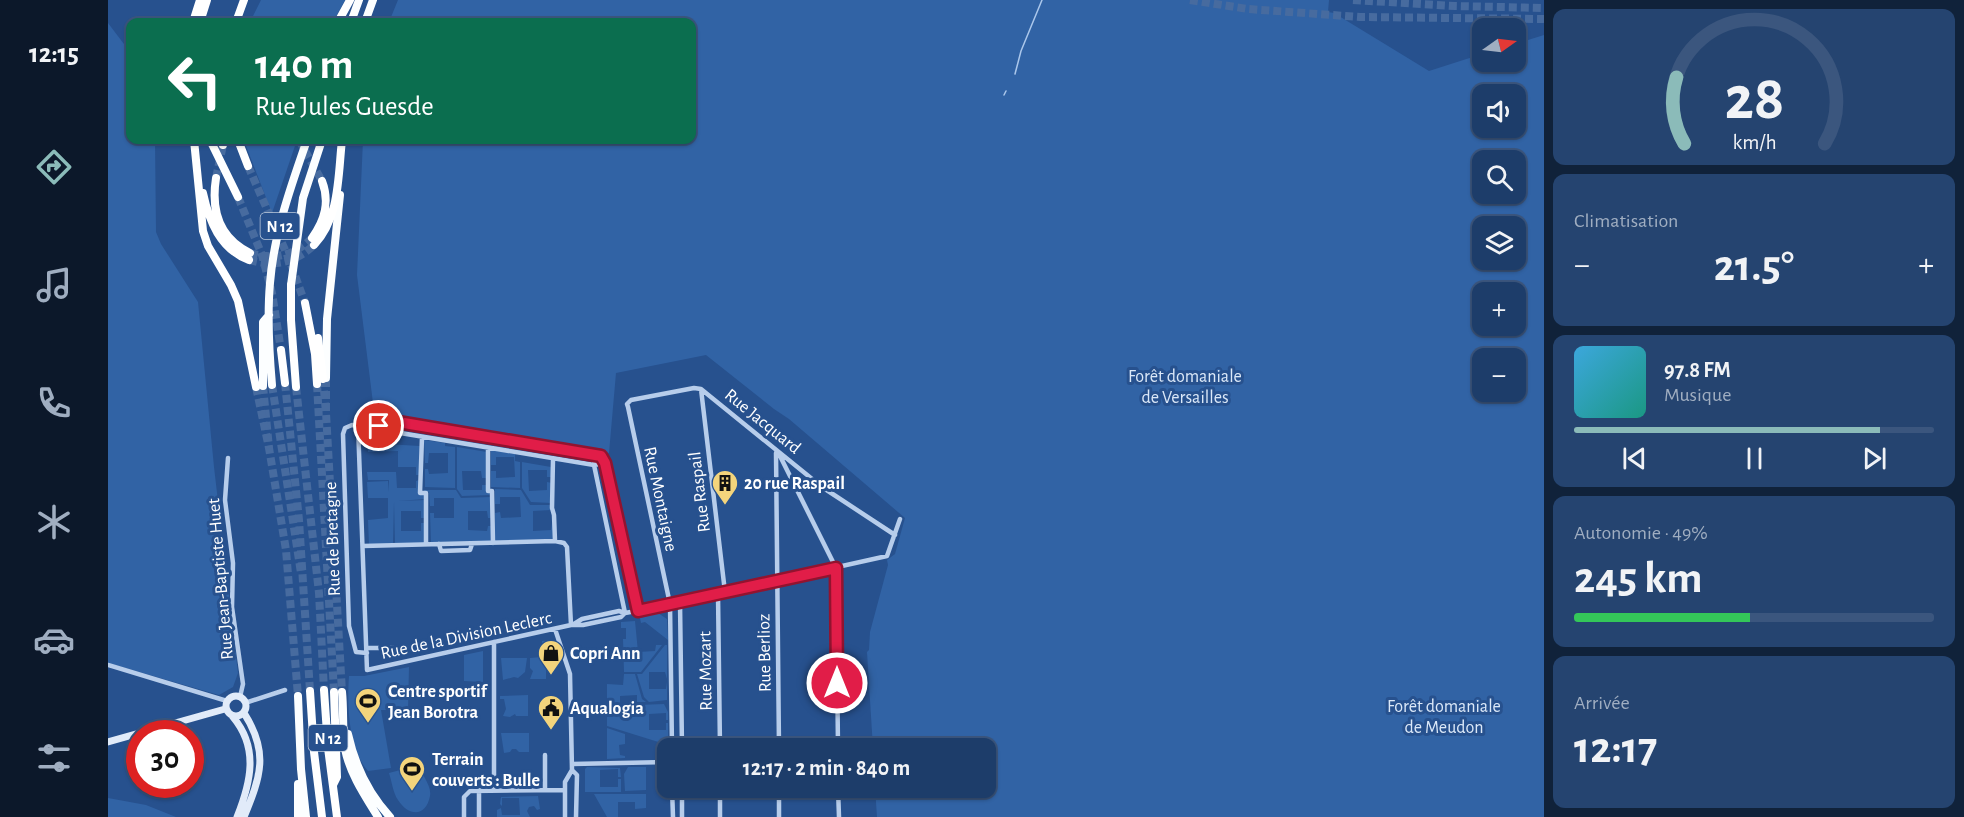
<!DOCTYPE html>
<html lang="fr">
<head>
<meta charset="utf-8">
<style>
  body { margin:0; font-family:"Alegreya Sans",sans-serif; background:#254470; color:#f1f3f6; height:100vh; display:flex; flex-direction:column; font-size:22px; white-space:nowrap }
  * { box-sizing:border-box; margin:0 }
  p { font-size:20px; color:#a0aec1 }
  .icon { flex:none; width:33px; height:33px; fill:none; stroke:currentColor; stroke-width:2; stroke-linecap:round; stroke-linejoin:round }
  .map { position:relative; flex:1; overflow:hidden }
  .side { display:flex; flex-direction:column; gap:9px; padding:9px; background:#10223a; width:420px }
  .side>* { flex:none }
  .guide { position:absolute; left:18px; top:18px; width:570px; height:126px; border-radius:12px; box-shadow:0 2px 4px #0004,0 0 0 2px #3b567e; background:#0b6e4f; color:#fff; overflow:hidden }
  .needle { width:39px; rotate:76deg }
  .buttons { position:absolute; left:1364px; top:18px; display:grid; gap:12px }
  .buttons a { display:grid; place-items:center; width:54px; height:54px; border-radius:12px; background:#1d3d6a; box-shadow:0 2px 4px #0004,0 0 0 2px #3b567e; font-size:30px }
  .speed { position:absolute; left:18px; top:720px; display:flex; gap:12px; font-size:30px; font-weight:700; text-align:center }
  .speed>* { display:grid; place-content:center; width:78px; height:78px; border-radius:50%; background:#1d3d6a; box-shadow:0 2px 4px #0004,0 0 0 2px #3b567e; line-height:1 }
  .speed .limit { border:9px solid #d22; background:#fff; color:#111 }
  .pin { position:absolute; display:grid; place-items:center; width:51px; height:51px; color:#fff; margin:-26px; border:3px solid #fff; border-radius:50%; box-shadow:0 2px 6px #0007 }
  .me { position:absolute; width:66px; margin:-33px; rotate:0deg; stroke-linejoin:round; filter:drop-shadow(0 0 4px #0008) }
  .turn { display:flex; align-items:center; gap:21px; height:126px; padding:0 30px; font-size:27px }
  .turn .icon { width:78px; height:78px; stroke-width:2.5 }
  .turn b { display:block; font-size:42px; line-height:51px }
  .big { font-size:45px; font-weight:700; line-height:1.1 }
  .side .widget { flex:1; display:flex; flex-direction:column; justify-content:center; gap:9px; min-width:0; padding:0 21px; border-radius:12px; background:#254470 }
  .side .dial { align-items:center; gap:0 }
  .dial svg { height:156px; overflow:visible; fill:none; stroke:#3b567e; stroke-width:7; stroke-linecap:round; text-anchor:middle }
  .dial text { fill:#f1f3f6; stroke:none }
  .song { display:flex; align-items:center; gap:18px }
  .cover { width:72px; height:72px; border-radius:9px; background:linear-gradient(135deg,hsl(200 70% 55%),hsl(170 70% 35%)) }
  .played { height:6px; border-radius:3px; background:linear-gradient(90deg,#8bbbb9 85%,#3b567e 85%) }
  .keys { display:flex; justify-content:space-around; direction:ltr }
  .heat { display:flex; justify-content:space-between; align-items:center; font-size:33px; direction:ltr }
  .charge { height:9px; border-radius:4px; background:linear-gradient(90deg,#34c759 49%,#3b567e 0) }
  .trip { position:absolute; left:549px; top:738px; width:339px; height:60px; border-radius:12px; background:#1d3d6a; box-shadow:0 2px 4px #0004,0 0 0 2px #3b567e; font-weight:700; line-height:60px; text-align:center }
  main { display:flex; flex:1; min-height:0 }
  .dock { display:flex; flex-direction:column; width:108px; justify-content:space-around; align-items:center; background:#0c182a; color:#a0aec1 }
  .dock .icon { width:42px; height:42px }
  .dock .active { color:#8bbbb9 }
  .dock b { font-size:27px; color:#f1f3f6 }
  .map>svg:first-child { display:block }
</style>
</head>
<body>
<main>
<nav class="dock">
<b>12:15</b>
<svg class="icon active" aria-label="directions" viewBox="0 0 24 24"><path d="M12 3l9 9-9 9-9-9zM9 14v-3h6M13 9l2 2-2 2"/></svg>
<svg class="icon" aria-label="music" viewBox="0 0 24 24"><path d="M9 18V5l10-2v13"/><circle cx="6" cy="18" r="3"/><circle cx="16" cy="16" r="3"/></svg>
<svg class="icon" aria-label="phone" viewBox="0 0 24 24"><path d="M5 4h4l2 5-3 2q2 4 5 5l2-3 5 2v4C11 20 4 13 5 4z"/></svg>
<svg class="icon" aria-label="climate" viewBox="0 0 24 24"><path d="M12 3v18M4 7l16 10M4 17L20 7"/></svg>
<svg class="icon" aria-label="car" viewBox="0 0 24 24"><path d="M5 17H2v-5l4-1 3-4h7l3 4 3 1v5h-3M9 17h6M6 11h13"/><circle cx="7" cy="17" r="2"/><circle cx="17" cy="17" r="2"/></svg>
<svg class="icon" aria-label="filters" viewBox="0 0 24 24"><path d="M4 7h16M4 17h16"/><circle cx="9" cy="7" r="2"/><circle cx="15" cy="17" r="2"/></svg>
</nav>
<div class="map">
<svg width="1436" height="817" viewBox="0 0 1436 817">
  <rect width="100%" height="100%" fill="#27518e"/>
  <path fill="#3163a5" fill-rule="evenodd" d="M 153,0 L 237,0 L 225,22 L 142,22 Z
    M 290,0 L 1221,0 L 1220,12 L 1226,13 L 1321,71 L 1374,54 L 1374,62 L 1407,62 L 1407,44 L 1436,35 L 1436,817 L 769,817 L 767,788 L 878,788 L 878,748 L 765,748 L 759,652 L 761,650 L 762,632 L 780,565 L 779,560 L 787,554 L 797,518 L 681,419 L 666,409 L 598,355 L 508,373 L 501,453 L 272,415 L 267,419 L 249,275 L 255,140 L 584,140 L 584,22 L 281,22 ZM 1374,94 L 1407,94 L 1407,128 L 1374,128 ZM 1374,160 L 1407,160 L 1407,194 L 1374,194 ZM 1374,226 L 1407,226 L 1407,260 L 1374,260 ZM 1374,292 L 1407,292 L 1407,326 L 1374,326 ZM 1374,358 L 1407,358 L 1407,392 L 1374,392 Z
    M 0,23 L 22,52 L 22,140 L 47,140 L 48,232 L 53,244 L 90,302 L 106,467 L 130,673 L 125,687 L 111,695 L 0,663 Z
    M 137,140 L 189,140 L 164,213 L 138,146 Z
    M 316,440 L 337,443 L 337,446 L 347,447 L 347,488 L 317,487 L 317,469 L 320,469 L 321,474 L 340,473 L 340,453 L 321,453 L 320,463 L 317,463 Z
    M 260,443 L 312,446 L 311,475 L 308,475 L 308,467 L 290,467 L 290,451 L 260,452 Z
    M 349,447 L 379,452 L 379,478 L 374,478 L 373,471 L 354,471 L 355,490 L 374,490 L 374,485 L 379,485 L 383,495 L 354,496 L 349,489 Z
    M 383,450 L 407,454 L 407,461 L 412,462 L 412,488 L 383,487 L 383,471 L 388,471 L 388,478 L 407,477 L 406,457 L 388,457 L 388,465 L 383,465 Z
    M 414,462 L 443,467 L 444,477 L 439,477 L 439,470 L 420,470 L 421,491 L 439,490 L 439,482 L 444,483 L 443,503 L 423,502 L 414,488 Z
    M 259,472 L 288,472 L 289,488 L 308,488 L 308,481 L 311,480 L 312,493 L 317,494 L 317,499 L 290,501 L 317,500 L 317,518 L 313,518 L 313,511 L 293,511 L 293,531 L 313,531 L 313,523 L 317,523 L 317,543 L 287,544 L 286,502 L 285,544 L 261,545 L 260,520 L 280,518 L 280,498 L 260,498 L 259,482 L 280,481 L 281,492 L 281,480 L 260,480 Z
    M 387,489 L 413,490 L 422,505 L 443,505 L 445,517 L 444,517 L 443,510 L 425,511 L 425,531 L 443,530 L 444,523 L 446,523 L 446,540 L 387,542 L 387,513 L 392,512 L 393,518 L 413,517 L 412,497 L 392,497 L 392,504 L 387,504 Z
    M 316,490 L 348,490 L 353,498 L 383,497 L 383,518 L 380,518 L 379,511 L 360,511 L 360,530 L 379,531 L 380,526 L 384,526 L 384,542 L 323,543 L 322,513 L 326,513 L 326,518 L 346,518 L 346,498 L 326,498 L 326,506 L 322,506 L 321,492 L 316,491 Z
    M 550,613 L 559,619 L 560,640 L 537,622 L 533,623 L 532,618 Z
    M 527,621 L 530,652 L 547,651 L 548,645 L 554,645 L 533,672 L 516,672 L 515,639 L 518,639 L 518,628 L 513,628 L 513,622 Z
    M 434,641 C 443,640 448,645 449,653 L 446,654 L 446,658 L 438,658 L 438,679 L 422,679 L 425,671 L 422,668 L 422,658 L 434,657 Z
    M 557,645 L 559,645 L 559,679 L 557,672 L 541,672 L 541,689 L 558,689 L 559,682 L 559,700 L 541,702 L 536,697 L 529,674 L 534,674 Z
    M 375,651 L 375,682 L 356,681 L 356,655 Z
    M 393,658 L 419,658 L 417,672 L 410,678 L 406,677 L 395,680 Z
    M 301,667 L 300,710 L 273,710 L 283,768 L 260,771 C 240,749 239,705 241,676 L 256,676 Z
    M 516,674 L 527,674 L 534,699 L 538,702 L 529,702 L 529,695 L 512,696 L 512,712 L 530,713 L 530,705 L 556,704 L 560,712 L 560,720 L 558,720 L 558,713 L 541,714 L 541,730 L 558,730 L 558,723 L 560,723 L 560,745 L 499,726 L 499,684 L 515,685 Z
    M 420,695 L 420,716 L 408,716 L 407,714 L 402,717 L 395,716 L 398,709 L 396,699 L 392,699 L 392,696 Z
    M 499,728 L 517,734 L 517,744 L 511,745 L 512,755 L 517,756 L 517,758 L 499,759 Z
    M 393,733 L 421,733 L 421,752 L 411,752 L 408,749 L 404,749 L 402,752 L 396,753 Z
    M 311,765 C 313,775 324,785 322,796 C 318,817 301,817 290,800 C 285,793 284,782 281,773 Z
    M 479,767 L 512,768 L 513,777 L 510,777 L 510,769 L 492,770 L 492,787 L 510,787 L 510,779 L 513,779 L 513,792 L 477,792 L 477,769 Z
    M 520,767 L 538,767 L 538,790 L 517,791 L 516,774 Z
    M 486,794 L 538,794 L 538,808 L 527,809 L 527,802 L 510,802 L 510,817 L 499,817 Z
    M 430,796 L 432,809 L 429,810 L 426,806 L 421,807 L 419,811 L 422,817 L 389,817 L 389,810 L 393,808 L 394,815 L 412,815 L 411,798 L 394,798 L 394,806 L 392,804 L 393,797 Z
    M 0,798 L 38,805 L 68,817 L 0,817 Z"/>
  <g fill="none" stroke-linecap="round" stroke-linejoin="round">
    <path stroke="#abc7eb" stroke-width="1.5" d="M 907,74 L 913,51 L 934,0
      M 896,95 L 898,91"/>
    <path stroke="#476b9f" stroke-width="8" stroke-dasharray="8 4" stroke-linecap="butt" d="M 218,379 L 218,413 L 234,692
      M 164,385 L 193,573
      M 155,386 L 161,448 L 178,550 L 190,696"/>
    <path stroke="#476b9f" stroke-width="8" stroke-dasharray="8 4" stroke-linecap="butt" d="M 1082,0 L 1140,9 L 1252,17 L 1436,19
      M 1245,0 L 1347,6 L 1436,8
      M 191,140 L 214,181
      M 140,166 L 181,259 L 197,303
      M 108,178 L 115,145
      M 130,197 L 154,255 L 164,293 L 173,350
      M 142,253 C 166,260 186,256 204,238
      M 141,260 C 166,267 187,263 206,245
      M 215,379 L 218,413
      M 177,383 L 191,520 L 202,691
      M 209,384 L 226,692
      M 148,387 L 161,448
      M 188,387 L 211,593 L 216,690"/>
    <path stroke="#b7cdeb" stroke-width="4.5" d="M 593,389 L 617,592
      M 250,425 L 259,670 L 463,625 L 475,625 L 513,617 L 517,613
      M 269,430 L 271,425 L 278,420 L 493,456 L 497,463 L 530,611
      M 314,437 L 312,493 L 318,493 L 318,544
      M 380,448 L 380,491 L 384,491 L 385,543
      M 670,452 L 728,568 L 730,748
      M 668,453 L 671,748
      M 488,454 L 486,465 L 497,463
      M 120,458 L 117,500 L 125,563 L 124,607 L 135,684 L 132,697
      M 445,459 L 444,508 L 446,515 L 447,541
      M 331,544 L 333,551 L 362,550 L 364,544
      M 255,546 L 447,541 L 456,543 L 459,547 L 463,625
      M 610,594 L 612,748
      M 572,602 L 574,748
      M 466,624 L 474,619 L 511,611 L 517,613 L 545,608 L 779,556 L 792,519
      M 447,629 L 462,674 L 464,770 L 457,782 L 457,817
      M 386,642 L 386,790
      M 259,648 L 311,648
      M 259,653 L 248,652 L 241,626 L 235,434 L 237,428 L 244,425 L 486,465 L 517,613
      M 0,665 L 119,701
      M 137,703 L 177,690
      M 564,748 L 562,604 L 520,407 L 519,404 L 523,400 L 586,388 L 593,389 L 714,487 L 787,535
      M 437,755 L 437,790
      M 464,764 L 560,762
      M 464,770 L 469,775 L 468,817
      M 564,788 L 565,817
      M 574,788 L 574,817
      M 612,788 L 612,817
      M 671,788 L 671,817
      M 730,788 L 731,817
      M 371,790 L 371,817
      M 574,794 L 730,792
      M 356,817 L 356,797 L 362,791 L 457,790"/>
    <path stroke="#e1ebf9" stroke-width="7" d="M118 706a10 10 0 1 1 20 0a10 10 0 1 1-20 0Z
      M 136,713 C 161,752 153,776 136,817
      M 125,717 C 151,748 143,782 129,817
      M 0,742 L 117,709"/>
    <path stroke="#fcfeff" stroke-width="8" d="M 243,22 L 251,0
      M 257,22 L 265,0
      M 183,285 L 195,198 L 214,140
      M 218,378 L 219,319 L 232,195
      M 164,385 C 161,351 159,317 162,283 C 166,233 183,186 199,140
      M 155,386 L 155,322 L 161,315
      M 234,692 C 236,711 234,730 237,749 C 242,774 257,796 270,817
      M 190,696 L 193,769 L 198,817
      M 240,734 C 247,766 260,793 282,817
      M 190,817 L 190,784"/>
    <path stroke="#fff" stroke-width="8" d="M 85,22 L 92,0
      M 92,22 L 99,0
      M 128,22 L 136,0
      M 230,22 L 242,0
      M 86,140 L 95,231 L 100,246 L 123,285 L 130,301 L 148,387
      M 102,140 L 130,197
      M 130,140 L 140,166
      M 115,145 L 116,140
      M 108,178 C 103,210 111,238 142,253
      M 95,193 C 101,221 112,249 141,260
      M 204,238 C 217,220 222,202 214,181
      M 206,245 C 232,218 230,175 234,140
      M 183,285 L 183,320 L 188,387
      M 197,303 L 207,354 L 209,384
      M 210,338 L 215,379
      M 173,350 L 177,383
      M 216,690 L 220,748 L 229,817
      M 202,691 L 206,752 L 214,817
      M 225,785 L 229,777 L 226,692"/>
  </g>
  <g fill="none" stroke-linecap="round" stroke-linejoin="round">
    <g stroke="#92132f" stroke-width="15">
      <path id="route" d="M 271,426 L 278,420 L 493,456 L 497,463 L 530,611 L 728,568 L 729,683"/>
    </g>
    <use href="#route" stroke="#e11d48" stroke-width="10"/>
  </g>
  <defs>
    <g id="building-pin" transform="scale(1.35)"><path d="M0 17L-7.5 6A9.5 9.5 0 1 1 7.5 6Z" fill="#f3d47c" stroke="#27518e"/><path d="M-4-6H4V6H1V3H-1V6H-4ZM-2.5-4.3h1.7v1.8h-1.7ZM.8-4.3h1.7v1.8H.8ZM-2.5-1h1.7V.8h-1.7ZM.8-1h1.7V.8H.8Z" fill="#111"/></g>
    <g id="shop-pin" transform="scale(1.35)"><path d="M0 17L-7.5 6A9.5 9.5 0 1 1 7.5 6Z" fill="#f3d47c" stroke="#27518e"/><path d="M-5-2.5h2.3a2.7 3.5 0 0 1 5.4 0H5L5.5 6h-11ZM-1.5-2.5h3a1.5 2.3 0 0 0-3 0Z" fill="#111"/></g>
    <g id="stadium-pin" transform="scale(1.35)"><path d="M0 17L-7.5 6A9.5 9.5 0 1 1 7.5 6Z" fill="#f3d47c" stroke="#27518e"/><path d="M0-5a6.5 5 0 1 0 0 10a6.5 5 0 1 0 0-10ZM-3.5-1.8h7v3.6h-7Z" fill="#111"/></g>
    <g id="civic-pin" transform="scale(1.35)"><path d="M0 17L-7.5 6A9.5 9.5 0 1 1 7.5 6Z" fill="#f3d47c" stroke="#27518e"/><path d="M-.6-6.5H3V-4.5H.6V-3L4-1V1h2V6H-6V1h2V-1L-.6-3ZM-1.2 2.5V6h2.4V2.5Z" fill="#111"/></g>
  </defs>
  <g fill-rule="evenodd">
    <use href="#building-pin" x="617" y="483"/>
    <use href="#shop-pin" x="443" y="653"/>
    <use href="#stadium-pin" x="260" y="701"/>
    <use href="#civic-pin" x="443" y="708"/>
    <use href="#stadium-pin" x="304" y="769"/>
  </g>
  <g text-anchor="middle" stroke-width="6" stroke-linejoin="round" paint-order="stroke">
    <g fill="#27518e" stroke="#becbdd" stroke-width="1.5">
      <rect x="152.5" y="213" width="39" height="26" rx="4.5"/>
      <rect x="200.5" y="725" width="39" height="26" rx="4.5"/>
    </g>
    <g font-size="16" font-weight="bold" fill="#fff">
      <text x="172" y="232">N 12</text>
      <text x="220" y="744">N 12</text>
    </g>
    <g font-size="18" fill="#dbe8f8" stroke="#27518e">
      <text x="1077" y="382">Forêt domaniale<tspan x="1077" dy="21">de Versailles</tspan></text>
      <text x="1336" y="712">Forêt domaniale<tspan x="1336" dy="21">de Meudon</tspan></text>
    </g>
    <g font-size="18" fill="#fff" stroke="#27518e">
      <text transform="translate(655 421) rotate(39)" y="6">Rue Jacquard</text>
      <text transform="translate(591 492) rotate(-97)" y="6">Rue Raspail</text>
      <text transform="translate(553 499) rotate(78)" y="6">Rue Montaigne</text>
      <text transform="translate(224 539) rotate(-92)" y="6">Rue de Bretagne</text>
      <text transform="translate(112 579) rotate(-95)" y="6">Rue Jean-Baptiste Huet</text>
      <text transform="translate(358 635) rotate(-12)" y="6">Rue de la Division Leclerc</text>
      <text transform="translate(656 653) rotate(-91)" y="6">Rue Berlioz</text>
      <text transform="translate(597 671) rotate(-91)" y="6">Rue Mozart</text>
    </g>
    <g font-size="18" font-weight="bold" fill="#fff" stroke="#27518e" text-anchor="start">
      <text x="636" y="489">20 rue Raspail</text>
      <text x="462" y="659">Copri Ann</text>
      <text x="280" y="697">Centre sportif<tspan x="280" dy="21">Jean Borotra</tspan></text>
      <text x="462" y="714">Aqualogia</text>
      <text x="324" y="765">Terrain<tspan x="324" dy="21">couverts : Bulle</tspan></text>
    </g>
  </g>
</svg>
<div class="buttons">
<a><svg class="needle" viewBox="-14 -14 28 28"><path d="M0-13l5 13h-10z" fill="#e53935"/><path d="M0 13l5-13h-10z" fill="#a0aec1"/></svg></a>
<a><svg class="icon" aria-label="sound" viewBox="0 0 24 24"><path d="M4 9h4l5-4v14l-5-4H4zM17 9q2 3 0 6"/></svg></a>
<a><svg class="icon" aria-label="search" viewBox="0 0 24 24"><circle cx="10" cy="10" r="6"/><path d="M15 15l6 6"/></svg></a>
<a><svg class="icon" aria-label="layers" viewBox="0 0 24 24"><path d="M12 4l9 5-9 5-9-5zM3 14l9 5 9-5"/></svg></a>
<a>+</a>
<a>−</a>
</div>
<div class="speed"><div class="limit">30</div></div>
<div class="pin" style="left:271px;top:426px;background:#d93025"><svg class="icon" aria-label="arrive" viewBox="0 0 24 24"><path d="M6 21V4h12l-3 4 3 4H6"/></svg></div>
<svg class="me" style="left:729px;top:683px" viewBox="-20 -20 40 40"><circle r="17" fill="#e11d48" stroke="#fff" stroke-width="3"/><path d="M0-11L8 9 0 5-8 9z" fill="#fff"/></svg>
<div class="trip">12:17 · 2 min · 840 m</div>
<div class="guide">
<div class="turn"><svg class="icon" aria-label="left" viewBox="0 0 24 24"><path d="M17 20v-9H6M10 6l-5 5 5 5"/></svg><div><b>140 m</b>Rue Jules Guesde</div></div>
</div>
</div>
<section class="side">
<div class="widget dial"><svg viewBox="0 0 100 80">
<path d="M14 69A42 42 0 1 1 86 69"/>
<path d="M14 69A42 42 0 0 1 10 35" stroke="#8bbbb9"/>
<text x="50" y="56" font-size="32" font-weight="700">28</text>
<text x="50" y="72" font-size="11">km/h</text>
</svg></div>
<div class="widget"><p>Climatisation</p>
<div class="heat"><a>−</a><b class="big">21.5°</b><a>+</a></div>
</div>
<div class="widget">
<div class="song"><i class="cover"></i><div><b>97.8 FM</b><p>Musique</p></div></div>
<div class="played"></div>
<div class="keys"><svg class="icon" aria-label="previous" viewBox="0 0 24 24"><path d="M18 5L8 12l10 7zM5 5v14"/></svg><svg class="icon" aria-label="pause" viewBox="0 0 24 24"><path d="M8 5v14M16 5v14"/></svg><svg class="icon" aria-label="next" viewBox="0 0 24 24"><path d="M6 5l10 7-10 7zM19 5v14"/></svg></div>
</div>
<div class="widget"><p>Autonomie · 49%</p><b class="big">245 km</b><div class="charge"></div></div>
<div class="widget"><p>Arrivée</p><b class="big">12:17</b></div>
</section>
</main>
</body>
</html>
